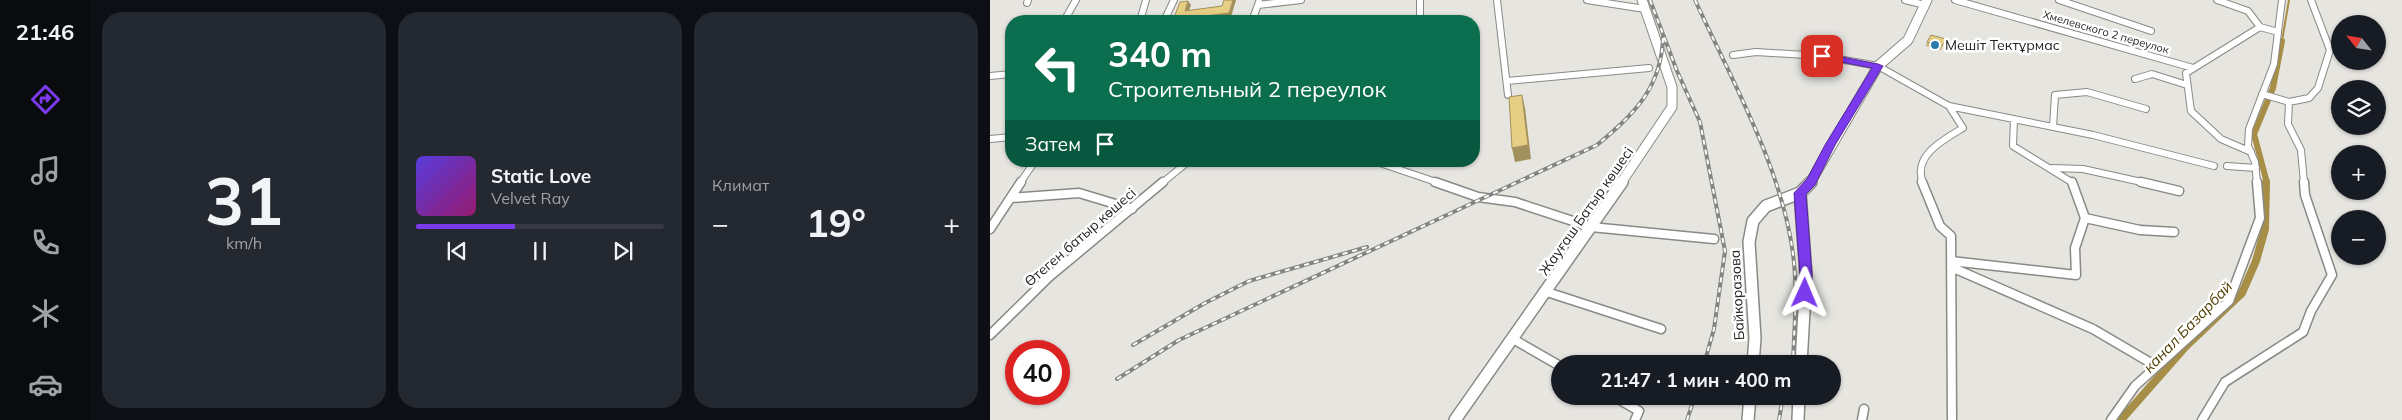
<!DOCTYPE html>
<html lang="ru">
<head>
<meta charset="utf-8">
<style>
  body { margin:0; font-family:Mulish,sans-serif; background:#242831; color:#f1f3f6; height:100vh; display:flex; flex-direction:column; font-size:19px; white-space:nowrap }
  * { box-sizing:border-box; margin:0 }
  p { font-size:16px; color:#9ea1a6 }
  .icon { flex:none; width:28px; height:28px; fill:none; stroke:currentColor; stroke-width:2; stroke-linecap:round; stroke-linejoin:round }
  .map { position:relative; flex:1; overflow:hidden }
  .details { display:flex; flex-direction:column; gap:12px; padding:12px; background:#0d0f14; width:900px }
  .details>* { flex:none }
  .guide { position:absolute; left:15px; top:15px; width:475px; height:152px; border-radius:20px; box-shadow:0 1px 4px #0004; background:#0b6e4f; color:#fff; overflow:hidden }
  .needle { width:32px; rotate:300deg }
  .controls { position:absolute; left:1341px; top:15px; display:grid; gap:10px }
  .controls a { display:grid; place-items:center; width:55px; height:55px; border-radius:50%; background:#171b24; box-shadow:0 1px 4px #0004; font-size:25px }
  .speed { position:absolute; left:15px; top:340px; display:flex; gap:10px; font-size:25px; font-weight:700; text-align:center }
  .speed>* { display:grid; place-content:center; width:65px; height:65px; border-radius:50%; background:#171b24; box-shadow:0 1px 4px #0004; line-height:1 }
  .speed .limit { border:8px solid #d22; background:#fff; color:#111 }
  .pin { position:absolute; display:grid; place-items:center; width:42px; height:42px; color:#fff; margin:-21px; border-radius:10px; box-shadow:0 2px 8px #0006 }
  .me { position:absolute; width:55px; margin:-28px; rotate:1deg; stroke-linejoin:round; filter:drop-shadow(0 0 4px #0008) }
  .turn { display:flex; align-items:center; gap:18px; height:105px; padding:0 20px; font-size:22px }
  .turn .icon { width:65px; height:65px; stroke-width:2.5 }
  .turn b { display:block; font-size:35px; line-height:42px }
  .then { display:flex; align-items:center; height:48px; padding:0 20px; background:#0003; gap:10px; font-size:19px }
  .big { font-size:38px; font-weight:700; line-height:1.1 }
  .details .widget { flex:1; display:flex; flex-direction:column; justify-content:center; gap:8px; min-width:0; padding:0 18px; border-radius:20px; background:#242831 }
  .details .dial { align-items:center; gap:0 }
  .dial b { font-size:65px; line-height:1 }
  .song { display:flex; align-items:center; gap:15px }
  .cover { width:60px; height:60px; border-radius:8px; background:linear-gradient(135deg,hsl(250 70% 55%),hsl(320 70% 35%)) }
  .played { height:5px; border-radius:2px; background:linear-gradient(90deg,#7c3aed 40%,#363941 40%) }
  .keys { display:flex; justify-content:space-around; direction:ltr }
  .heat { display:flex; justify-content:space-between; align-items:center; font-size:28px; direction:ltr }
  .details .tiles { flex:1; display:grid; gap:12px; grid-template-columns:repeat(3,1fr) }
  .trip { position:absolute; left:561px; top:355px; width:290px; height:50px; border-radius:25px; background:#171b24; box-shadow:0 1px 4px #0004; font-weight:700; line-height:50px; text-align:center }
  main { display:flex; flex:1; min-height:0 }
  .tab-bar { display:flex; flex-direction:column; width:90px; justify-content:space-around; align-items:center; background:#090b0e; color:#9ea1a6 }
  .tab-bar .icon { width:35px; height:35px }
  .tab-bar .on { color:#7c3aed }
  .tab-bar b { font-size:22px; color:#f1f3f6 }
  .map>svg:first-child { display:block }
</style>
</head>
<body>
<main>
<nav class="tab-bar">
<b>21:46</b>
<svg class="icon on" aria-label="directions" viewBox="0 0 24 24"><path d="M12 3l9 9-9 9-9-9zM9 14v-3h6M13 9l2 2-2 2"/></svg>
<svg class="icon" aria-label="music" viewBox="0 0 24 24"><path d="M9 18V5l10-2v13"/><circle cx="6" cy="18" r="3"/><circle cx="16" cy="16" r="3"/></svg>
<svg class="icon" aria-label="phone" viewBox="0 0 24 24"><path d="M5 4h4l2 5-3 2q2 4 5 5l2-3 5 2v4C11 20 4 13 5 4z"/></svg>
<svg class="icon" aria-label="climate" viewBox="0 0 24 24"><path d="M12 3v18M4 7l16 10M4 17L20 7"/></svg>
<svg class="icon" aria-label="car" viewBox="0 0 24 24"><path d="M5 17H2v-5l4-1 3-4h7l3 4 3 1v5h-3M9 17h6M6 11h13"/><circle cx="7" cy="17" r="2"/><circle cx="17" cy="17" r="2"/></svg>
</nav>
<section class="details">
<div class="tiles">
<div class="widget dial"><b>31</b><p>km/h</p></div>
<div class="widget">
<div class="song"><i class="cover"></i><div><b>Static Love</b><p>Velvet Ray</p></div></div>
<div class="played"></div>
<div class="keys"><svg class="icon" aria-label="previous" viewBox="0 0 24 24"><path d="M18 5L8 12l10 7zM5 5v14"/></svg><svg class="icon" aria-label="pause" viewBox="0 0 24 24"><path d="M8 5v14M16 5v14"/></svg><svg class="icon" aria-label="next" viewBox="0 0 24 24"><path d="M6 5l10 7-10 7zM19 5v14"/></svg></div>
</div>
<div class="widget"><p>Климат</p>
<div class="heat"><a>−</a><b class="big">19°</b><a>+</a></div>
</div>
</div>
</section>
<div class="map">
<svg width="1412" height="420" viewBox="0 0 1412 420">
  <rect width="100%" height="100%" fill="#e6e5e0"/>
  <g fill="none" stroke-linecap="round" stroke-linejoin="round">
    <path stroke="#a68e46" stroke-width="2" d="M 1292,41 L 1299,0"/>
    <path stroke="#a68e46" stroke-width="6" d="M 1277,183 L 1264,134 L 1283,88 L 1292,41"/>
    <path stroke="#a68e46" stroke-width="8" d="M 1131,420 L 1196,346 L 1252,293 L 1266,261 L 1275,229 L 1276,182"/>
    <g stroke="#8a8985" stroke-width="8">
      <path id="street-far1" d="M 430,0 L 430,21
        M 507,0 L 518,95
        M 597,0 L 655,9
        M 915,0 L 935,5
        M 965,0 L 1203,68
        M 1069,0 L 1161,31
        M 1227,0 L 1258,11 L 1270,27
        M 37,3 L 38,0
        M 268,5 L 311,0
        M 74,21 L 86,0
        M 150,21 L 156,0
        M 174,21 L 184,0
        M 262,21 L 269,2
        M 743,55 L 766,52 L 832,56 L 888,66 L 959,106 L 1103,135 L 1224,166
        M 0,76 L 21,74
        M 1145,79 L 1162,74 L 1197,85
        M 517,81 L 659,68
        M 1272,94 L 1299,102
        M 1024,119 L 1023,146 L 1083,183
        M 1063,127 L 1065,95 L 1097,92 L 1156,109
        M 0,139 L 21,137
        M 1261,152 L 1231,139 L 1201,111 L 1196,73 L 1270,27 L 1288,32
        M 384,161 L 449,183
        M 1237,166 L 1266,168
        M 1062,168 L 1093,169 L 1156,183
        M 30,183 L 45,161
        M 172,183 L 199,161
        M 933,183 C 922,156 953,140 973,128 L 959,106
        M 1267,183 L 1265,162 L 1258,146 L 1259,129 L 1284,64 L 1292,0
        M 1314,183 L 1311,150 L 1298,124 L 1299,102 L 1319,98 L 1328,88 L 1340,50 L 1321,0"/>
    </g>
    <g stroke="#8a8985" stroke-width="11">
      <path id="street" d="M 445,182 L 488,197 L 525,202 L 601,227 L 724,239
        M 932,182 L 950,226 L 961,236 L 962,420
        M 1151,182 L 1189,191
        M 21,198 L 89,193 L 142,209
        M 1095,218 L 1150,230 L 1184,232
        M 0,229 L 31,182
        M 961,261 L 1086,275 L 1085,248 L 1095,218 L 1082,182
        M 961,267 L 1103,329 L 1166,366
        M 557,292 L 671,329
        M 0,335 L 59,277 L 173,182
        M 523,339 L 570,366
        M 623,396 L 649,411 L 645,420
        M 872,420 L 874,409
        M 1121,420 L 1145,386 L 1239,301 L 1270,218 L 1267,182
        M 1212,420 L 1235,382 L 1313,332 L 1321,311 L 1342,275 L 1315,195 L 1314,182"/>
    </g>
    <g stroke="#8a8985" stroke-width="11">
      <path id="secondary-far1" d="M 631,183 L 682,107 L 682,87 L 652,0
        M 820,183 L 888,66 L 918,40 L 937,0"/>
    </g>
    <g stroke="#8a8985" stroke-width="14">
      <path id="secondary" d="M 810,193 L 816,275 L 811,364
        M 763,364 L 765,338 L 759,242 L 763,221 L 776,206 L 810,193 L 821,182
        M 465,420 L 632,182
        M 758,420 L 760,396
        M 808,420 L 809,396"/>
    </g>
    <use href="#street-far1" stroke="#fff" stroke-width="6"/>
    <use href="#street" stroke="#fff" stroke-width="8"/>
    <use href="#secondary-far1" stroke="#fff" stroke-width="9"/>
    <use href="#secondary" stroke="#fff" stroke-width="11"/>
    <g stroke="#858481" stroke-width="4">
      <path id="rail" d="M 660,0 L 687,71 L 710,122 L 735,251 L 724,329 L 714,364
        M 705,0 C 741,79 792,168 803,254 C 808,291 804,327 803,364
        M 143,345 L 215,303 L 259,281 L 377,247
        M 127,379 L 189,340 L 607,145 C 644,114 672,88 673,36
        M 697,420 L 705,396
        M 789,420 L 793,396"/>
    </g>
    <use href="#rail" stroke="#fff" stroke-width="2" stroke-dasharray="5" stroke-linecap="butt"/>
  </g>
  <path fill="#c7b172" d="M 937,42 L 954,43 L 951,50 L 936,46 Z"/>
  <path fill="#a2905d" d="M 243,0 L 246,0 L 241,17 L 212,21 L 184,21 L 183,20 L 239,13 Z
    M 198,1 L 201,5 L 197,16 L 195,11 Z
    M 532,95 L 535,108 L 541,159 L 525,162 L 522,148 Z"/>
  <path fill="#e7ce85" stroke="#a2905d" d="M 234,0 L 243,0 L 239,13 L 183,20 L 190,2 L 198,1 L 195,11 L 232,6 Z
    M 941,35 L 956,39 L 952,46 L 937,42 Z
    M 532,95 L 538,145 L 522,148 L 519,97 Z"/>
  <path fill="#7c3aed" stroke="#51269a" d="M 832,53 L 888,64 L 893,66 L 845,145 L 825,185 L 816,194 L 822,275 L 821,293 L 815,298 L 809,293 L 810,275 L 804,193 L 817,179 L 835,145 L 882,68 L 829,58 L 827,56 Z"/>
  <circle fill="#2c79ac" stroke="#fff" stroke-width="2" cx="945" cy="45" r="5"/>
  <g text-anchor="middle" stroke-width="5" stroke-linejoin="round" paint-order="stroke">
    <g font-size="11" fill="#242322" stroke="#fff">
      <text transform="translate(1116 32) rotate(16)" y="4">Хмелевского 2 переулок</text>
    </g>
    <g font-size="14" fill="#242322" stroke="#fff" text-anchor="start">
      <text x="955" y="50">Мешіт Тектұрмас</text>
    </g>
    <g font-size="14" fill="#242322" stroke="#fff">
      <text transform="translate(596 211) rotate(-55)" y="5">Жауғаш Батыр көшесі</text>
      <text transform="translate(90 237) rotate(-41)" y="5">Өтеген батыр көшесі</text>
      <text transform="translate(747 295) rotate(-93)" y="5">Байкоразова</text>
    </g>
    <g font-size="15" font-style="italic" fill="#524104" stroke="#fff">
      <text transform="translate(1198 327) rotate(-46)" y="5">канал Базарбай</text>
    </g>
  </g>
</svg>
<div class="controls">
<a><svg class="needle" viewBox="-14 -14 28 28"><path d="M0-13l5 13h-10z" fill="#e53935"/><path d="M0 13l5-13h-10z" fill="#9ea1a6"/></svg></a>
<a><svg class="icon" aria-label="layers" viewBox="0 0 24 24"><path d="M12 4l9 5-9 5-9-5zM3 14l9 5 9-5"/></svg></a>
<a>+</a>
<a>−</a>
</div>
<div class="speed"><div class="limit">40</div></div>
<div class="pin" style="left:832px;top:56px;background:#d93025"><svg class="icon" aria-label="arrive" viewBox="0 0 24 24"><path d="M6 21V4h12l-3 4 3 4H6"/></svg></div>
<svg class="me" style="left:815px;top:293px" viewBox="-20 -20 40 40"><path d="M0-17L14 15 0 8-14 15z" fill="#7c3aed" stroke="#fff" stroke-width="4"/></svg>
<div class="trip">21:47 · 1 мин · 400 m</div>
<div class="guide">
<div class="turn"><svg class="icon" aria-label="left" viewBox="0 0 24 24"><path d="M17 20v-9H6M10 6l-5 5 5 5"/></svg><div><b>340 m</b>Строительный 2 переулок</div></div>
<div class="then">Затем<svg class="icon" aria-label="arrive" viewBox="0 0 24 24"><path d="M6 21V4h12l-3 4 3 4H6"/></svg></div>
</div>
</div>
</main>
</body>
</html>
